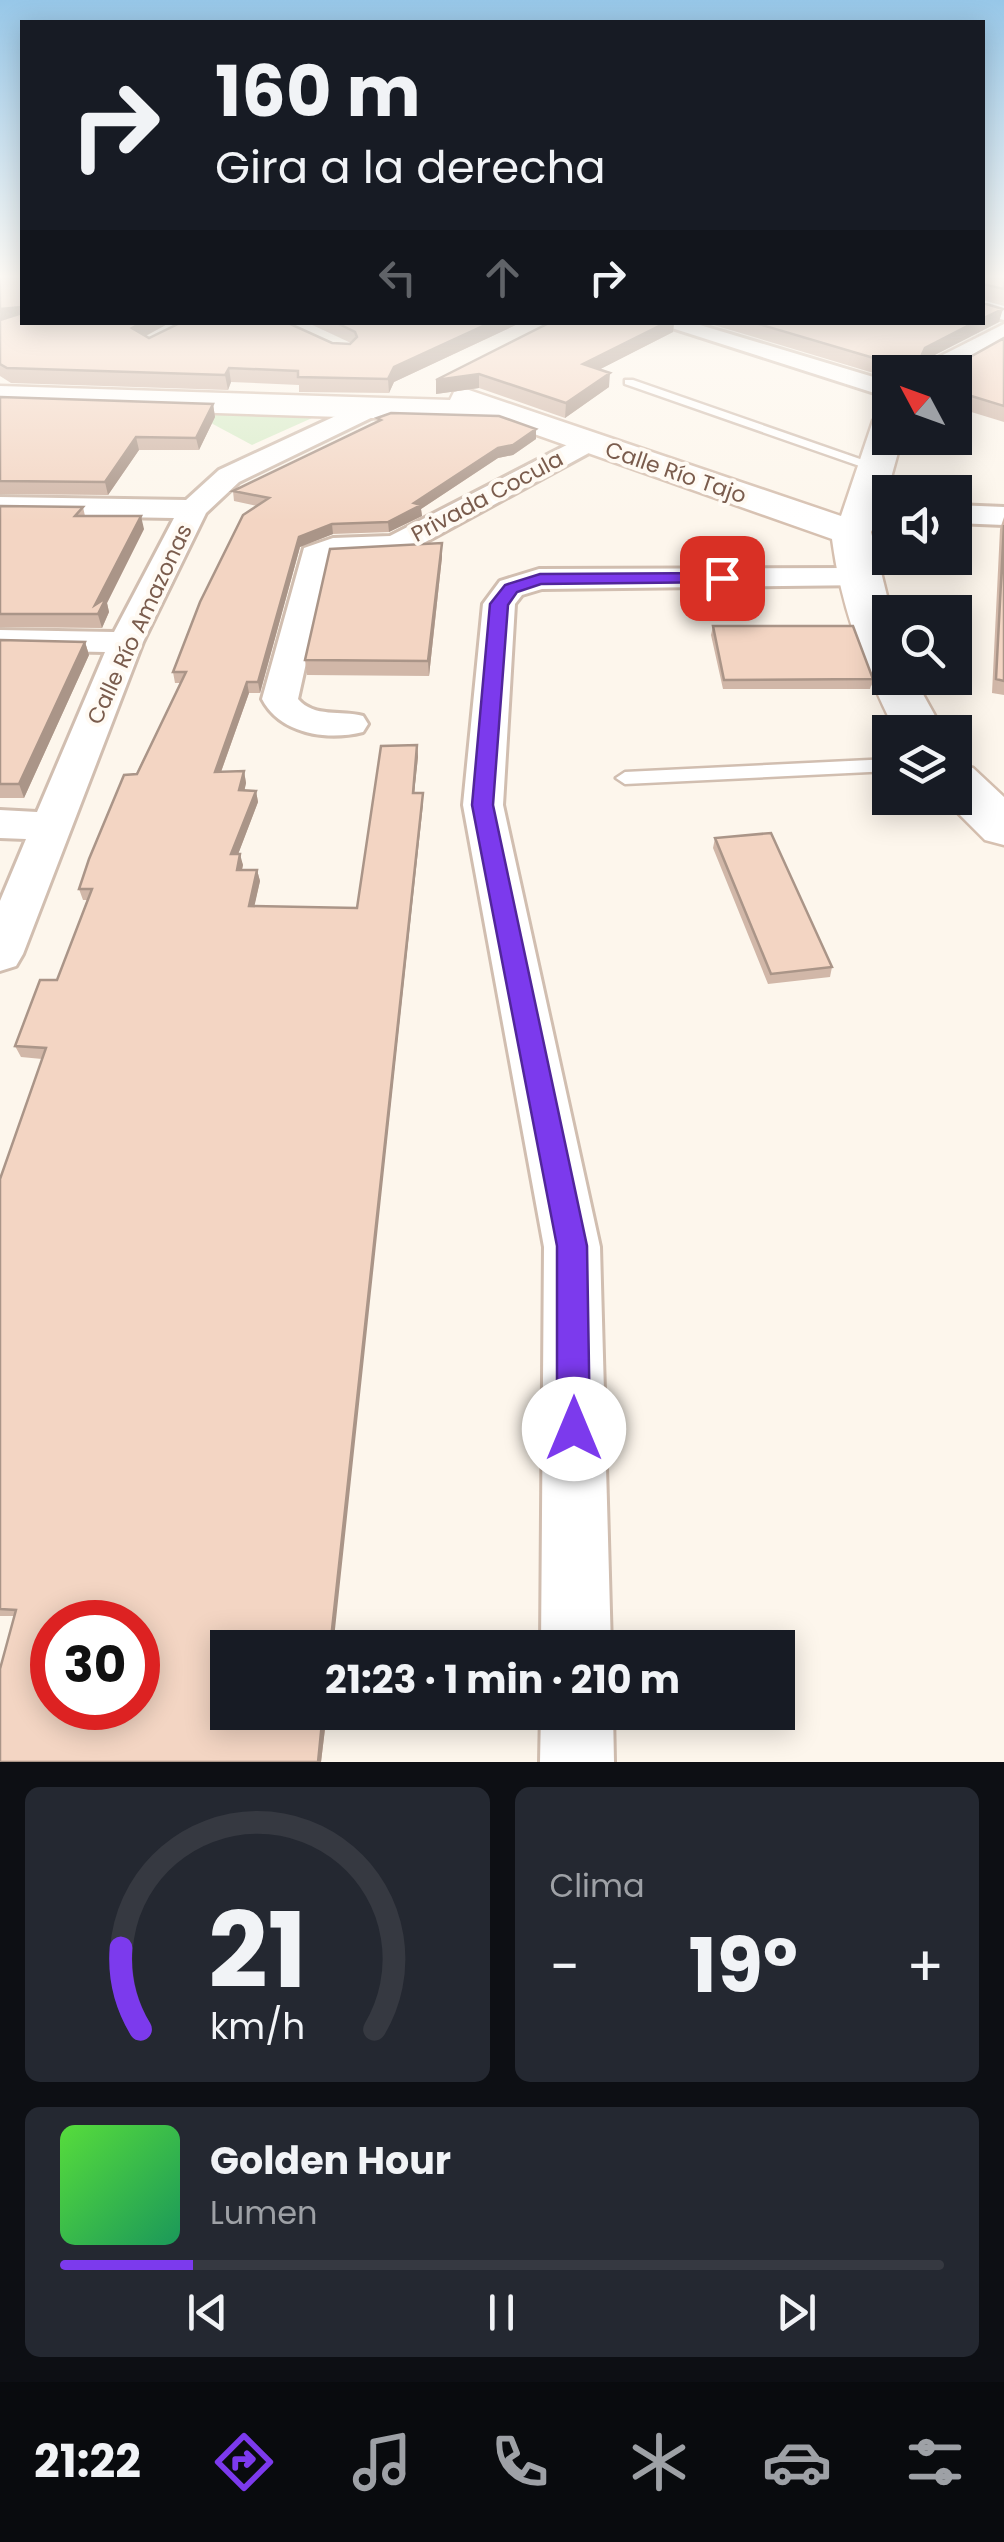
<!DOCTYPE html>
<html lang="es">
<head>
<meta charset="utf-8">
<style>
  body { margin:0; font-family:Poppins,sans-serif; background:#242831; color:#f1f3f6; height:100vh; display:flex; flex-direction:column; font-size:38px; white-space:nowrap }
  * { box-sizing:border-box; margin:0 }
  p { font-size:32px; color:#9ea1a6 }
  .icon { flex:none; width:55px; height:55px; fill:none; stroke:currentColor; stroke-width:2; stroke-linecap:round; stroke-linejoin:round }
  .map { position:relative; height:1762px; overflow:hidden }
  .drawer { display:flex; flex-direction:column; gap:25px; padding:25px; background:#0d0f14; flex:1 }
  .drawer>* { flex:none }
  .guide { position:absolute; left:20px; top:20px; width:965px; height:305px; border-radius:0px; box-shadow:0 5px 25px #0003; background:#171b24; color:#f1f3f6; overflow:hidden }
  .needle { width:65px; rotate:311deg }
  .controls { position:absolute; left:872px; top:355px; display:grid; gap:20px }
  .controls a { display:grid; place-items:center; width:100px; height:100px; border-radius:0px; background:#171b24; box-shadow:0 5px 25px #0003; font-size:50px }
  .speed { position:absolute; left:30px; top:1600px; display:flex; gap:20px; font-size:50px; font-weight:700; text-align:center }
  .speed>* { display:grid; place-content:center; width:130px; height:130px; border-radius:50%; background:#171b24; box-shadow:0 5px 25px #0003; line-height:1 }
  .speed .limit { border:15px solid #d22; background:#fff; color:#111 }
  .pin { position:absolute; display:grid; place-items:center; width:85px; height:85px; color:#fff; margin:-42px; border-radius:20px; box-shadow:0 5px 15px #0006 }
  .me { position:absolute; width:110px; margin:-55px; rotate:0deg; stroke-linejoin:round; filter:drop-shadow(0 0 8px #0008) }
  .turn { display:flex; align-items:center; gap:35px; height:210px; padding:0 30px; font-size:45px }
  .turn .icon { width:130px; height:130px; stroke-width:2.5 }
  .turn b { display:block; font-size:70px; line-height:85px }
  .lanes { display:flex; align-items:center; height:95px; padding:0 30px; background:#0003; justify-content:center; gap:50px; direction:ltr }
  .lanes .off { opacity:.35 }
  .big { font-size:75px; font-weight:700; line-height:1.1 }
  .drawer .card { flex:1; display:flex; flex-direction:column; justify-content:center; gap:15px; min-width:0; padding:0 35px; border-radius:15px; background:#242831 }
  .drawer .dial { align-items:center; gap:0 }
  .dial svg { height:260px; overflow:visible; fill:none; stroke:#363941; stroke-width:7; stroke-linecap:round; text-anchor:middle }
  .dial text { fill:#f1f3f6; stroke:none }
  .song { display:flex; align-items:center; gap:30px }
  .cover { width:120px; height:120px; border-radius:15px; background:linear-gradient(135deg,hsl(110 70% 55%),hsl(150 70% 35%)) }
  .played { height:10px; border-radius:5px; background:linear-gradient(90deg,#7c3aed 15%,#363941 15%) }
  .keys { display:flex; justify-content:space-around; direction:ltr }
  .heat { display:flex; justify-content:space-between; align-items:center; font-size:55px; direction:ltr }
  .drawer .tiles { flex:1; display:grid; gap:25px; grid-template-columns:1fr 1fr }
  .card:last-child { grid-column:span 2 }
  .trip { position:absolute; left:210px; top:1630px; width:585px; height:100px; border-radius:0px; background:#171b24; box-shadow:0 5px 25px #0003; font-weight:700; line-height:100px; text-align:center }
  .tabs { display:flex; height:160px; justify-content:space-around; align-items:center; background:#090b0e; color:#9ea1a6 }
  .tabs .icon { width:70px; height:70px }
  .tabs .on { color:#7c3aed }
  .tabs b { font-size:45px; color:#f1f3f6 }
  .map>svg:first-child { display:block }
</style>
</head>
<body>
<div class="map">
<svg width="1004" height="1762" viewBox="0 0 1004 1762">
  <rect width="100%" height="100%" fill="#fdf6ec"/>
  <path fill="#d8ecc9" d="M 321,414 L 252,445 L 196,415 Z"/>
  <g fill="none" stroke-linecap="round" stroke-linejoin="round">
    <g stroke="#d1beb0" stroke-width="5">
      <path id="lane" d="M 625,380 L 633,380 L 883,467 L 871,470 L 625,384 Z
        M 890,759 L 890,771 L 625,784 L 616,778 L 625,772 Z"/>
    </g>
    <g stroke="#d1beb0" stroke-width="6">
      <path id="street" d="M 982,300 L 1004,306 L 1004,320 L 982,314 Z
        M 653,322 L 690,322 L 890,382 L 890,398 Z
        M 368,401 L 377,403 L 381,409 L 377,415 L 239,482 L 206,513 L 143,642 L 23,954 L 16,966 L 0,971 L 0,901 L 26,839 L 0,838 L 0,810 L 37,812 L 105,652 L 0,650 L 0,630 L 114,632 L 174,518 L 0,515 L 0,497 L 186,500 L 219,470 Z
        M 588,434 L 598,436 L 602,442 L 598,448 L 407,552 L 329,560 L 298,699 C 314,718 341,710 363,716 L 368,724 L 363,732 C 327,741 280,734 262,699 L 304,548 L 333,538 L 390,536 Z
        M 955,505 L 1004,507 L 1004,525 L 955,523 Z
        M 858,568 L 874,578 L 869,585 L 542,589 L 522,595 L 515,604 L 503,805 L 600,1247 L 611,1648 L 541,1648 L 544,1247 L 463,805 L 483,604 L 500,581 L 539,569 Z
        M 541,1712 L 613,1712 L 614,1762 L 540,1762 Z"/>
    </g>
    <g stroke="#d6c0b0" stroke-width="5">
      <path id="secondary" d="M 1004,324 L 1004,345 L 955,373 L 918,372 L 923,365 Z
        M 0,386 L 450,400 L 454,392 L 466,389 L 841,516 L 873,421 L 878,414 L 890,411 L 890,438 L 902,438 L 882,510 L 871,532 L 891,612 L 890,678 L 914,678 L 944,732 L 896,732 C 865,671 841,608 832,539 L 500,422 L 0,406 Z
        M 955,764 L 973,768 L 1004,797 L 1004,845 L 985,840 L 943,798 L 955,798 Z"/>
    </g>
    <use href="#lane" fill="#fff" fill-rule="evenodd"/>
    <use href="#street" fill="#fff" fill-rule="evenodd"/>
    <use href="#secondary" fill="#fff" fill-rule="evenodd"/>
  </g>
  <path fill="#d1b7a8" d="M 0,275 L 22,322 L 171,322 L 146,336 L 149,338 L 350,344 L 351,343 L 306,322 L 522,322 L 394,382 L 389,393 L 299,392 L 299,385 L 231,382 L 228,390 L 11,383 L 0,376 Z
    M 982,275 L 1004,275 L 1004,303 L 983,298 L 983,303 L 999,322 L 923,361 L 961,362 L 1004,338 L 1004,422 L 955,407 L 955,372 L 890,372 L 890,378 L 704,322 L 982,322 Z
    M 552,322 L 674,322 L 673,332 L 600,369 L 609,387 L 565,418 L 479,388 L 436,394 L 436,380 Z
    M 0,397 L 213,404 L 215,417 L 199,450 L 139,450 L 108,495 L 0,494 Z
    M 377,418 L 536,439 L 513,455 L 498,458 L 421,509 L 422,516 L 389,532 L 333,534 L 300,547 L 260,693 L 249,693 L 221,772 L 244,771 L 246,783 L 244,791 L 256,791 L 258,802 L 238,854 L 243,865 L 242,870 L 257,870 L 260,881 L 254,906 L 357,908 L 417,745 L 418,757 L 414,793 L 423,804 L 228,1712 L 327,1712 L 321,1762 L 0,1762 L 14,1616 L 0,1616 L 0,1179 L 42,1059 L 21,1057 L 15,1046 L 57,980 L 87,900 L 83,900 L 79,889 L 181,683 L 175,683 L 173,672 L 257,506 L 234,501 L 233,491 L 378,421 Z
    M 0,506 L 83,507 L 85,516 L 144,529 L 107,603 L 109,612 L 102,628 L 0,627 Z
    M 1004,517 L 1004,695 L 992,693 L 1000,529 Z
    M 442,543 L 442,557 L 429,676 L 307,675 L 305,660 Z
    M 713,626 L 873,679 L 870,689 L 723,689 L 711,635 Z
    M 0,640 L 85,642 L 89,655 L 24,798 L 0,798 Z
    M 715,838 L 832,967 L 830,977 L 768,984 L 713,848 Z"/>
  <path fill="#aa9588" d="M 22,307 L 22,321 L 0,323 L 0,309 Z
    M 1003,309 L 999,322 L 921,362 L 919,361 L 925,348 L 975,322 L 982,322 L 982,319 Z
    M 143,322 L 171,322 L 134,342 L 132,328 Z
    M 492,322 L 522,322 L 394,382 L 389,393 L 388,379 L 394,367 Z
    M 667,322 L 674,322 L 673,332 L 583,378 L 583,364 Z
    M 229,368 L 231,382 L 228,390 L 225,375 Z
    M 610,373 L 609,387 L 565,418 L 566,403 Z
    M 479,374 L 479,388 L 436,394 L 436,380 Z
    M 213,404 L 215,417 L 199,450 L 196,438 Z
    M 536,429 L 536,439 L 513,455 L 498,458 L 421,509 L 422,516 L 389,532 L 388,522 L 414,503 L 498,448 Z
    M 136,437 L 139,450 L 108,495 L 105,482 Z
    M 141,516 L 144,529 L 107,603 L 109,612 L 102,628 L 95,605 Z
    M 332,524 L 333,534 L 300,547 L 260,693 L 258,682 L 299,537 Z
    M 442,543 L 442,557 L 429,676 L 428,661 Z
    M 85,642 L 89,655 L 24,798 L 19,784 Z
    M 247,682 L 249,693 L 217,783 L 215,772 Z
    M 417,745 L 418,757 L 413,804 L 413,793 Z
    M 244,771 L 246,783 L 242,802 L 239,790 Z
    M 256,791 L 258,802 L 234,865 L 231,854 Z
    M 423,793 L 423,804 L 333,1648 L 330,1648 Z
    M 240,854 L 243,865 L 239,881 L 237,870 Z
    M 257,870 L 260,881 L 252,917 L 249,906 Z
    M 323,1712 L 327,1712 L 321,1762 L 318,1762 Z"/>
  <path fill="#f3d5c3" stroke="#aa9588" stroke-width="2.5" fill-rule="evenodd" d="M 0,275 L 22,275 L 22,307 L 0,309 Z
    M 982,275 L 1004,275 L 1004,289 L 983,284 L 983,303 L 1003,309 L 982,319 Z
    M 22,313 L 22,322 L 143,322 L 132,328 L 149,338 L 182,322 L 286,322 L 332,343 L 350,344 L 357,337 L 355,332 L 335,322 L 492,322 L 394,367 L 388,379 L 298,377 L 298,371 L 229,368 L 225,375 L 7,368 L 0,364 L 0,320 Z
    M 551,322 L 667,322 L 583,364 L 610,373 L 566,403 L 479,374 L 436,380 Z
    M 752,322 L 975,322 L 925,348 L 919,361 L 961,362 L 1004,338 L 1004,406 L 955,391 L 955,372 L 916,372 L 894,364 Z
    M 0,397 L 213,404 L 196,438 L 136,437 L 105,482 L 0,481 Z
    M 391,413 L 499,416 L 536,429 L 513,445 L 498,448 L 414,503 L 421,505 L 388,522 L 332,524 L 299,537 L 258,682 L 247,682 L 215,772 L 244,771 L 239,790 L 256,791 L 231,854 L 240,854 L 237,870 L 257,870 L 249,906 L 357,908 L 381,746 L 417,745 L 413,793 L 423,793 L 330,1648 L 228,1648 L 228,1712 L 323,1712 L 318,1762 L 0,1762 L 0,1669 L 16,1610 L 0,1609 L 0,1179 L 46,1048 L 15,1046 L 40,980 L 57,980 L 92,889 L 79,889 L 89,859 L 124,775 L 137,774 L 186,672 L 173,672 L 200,602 L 243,515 L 269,498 L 233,491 L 381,420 L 377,418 ZM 52,1622 L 138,1622 L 138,1708 L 52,1708 Z
    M 0,506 L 83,507 L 75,516 L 141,516 L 95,605 L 106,598 L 98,614 L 0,614 Z
    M 1004,525 L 1004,681 L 996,679 Z
    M 442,543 L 428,661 L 305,660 L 330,549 Z
    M 713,626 L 853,626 L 873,679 L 724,680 Z
    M 0,640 L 85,642 L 19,784 L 0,784 Z
    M 771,833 L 832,967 L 771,974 L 715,838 Z"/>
  <linearGradient id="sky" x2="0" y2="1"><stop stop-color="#97c7e8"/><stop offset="0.53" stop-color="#fefbf6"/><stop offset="1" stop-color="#fefbf6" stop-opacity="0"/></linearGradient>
  <rect width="1004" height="522" fill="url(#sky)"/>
  <path fill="#7c3aed" stroke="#51269a" stroke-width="2.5" d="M 722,573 L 728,574 L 728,582 L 541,584 L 517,592 L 508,605 L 493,805 L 587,1246 L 590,1429 L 585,1440 L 574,1445 L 562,1440 L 557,1429 L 557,1246 L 472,805 L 490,604 L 505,585 L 540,574 Z"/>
  <g text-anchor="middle" stroke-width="8" stroke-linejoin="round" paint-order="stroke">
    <g font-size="22" fill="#7a5c4d" stroke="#fffaf3">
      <text transform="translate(676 472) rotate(19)" y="8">Calle Río Tajo</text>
      <text transform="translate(487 496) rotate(-28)" y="8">Privada Cocula</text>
      <text transform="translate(139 624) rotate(-65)" y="8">Calle Río Amazonas</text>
    </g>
  </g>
</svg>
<div class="controls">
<a><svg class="needle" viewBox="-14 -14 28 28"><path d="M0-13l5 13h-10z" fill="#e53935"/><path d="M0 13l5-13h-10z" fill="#9ea1a6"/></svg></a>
<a><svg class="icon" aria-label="sound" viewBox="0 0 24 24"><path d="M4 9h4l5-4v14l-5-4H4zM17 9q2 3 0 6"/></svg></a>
<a><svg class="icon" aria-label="search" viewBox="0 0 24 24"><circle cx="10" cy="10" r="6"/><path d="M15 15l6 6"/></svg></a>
<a><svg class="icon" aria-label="layers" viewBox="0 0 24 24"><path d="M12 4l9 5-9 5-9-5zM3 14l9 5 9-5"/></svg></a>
</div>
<div class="speed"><div class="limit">30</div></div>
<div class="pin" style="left:722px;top:578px;background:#d93025"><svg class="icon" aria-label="arrive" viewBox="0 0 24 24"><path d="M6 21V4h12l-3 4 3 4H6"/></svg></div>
<svg class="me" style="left:574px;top:1429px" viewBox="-20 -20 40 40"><circle r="19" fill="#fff"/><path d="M0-13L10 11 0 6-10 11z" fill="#7c3aed"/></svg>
<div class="trip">21:23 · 1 min · 210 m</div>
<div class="guide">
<div class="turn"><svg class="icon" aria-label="right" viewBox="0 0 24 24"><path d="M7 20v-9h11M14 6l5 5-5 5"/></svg><div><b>160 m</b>Gira a la derecha</div></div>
<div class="lanes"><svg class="icon off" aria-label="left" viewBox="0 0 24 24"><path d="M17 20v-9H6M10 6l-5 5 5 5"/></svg><svg class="icon off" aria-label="ahead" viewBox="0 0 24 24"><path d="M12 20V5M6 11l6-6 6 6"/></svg><svg class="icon" aria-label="right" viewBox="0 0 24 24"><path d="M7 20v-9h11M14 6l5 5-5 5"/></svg></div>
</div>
</div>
<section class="drawer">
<div class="tiles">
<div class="card dial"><svg viewBox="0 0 100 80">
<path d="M14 69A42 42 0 1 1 86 69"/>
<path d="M14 69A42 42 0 0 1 8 44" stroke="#7c3aed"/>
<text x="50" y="56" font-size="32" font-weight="700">21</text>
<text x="50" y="72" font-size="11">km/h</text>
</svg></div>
<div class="card"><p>Clima</p>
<div class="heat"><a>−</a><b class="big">19°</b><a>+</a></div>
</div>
<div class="card">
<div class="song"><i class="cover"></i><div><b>Golden Hour</b><p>Lumen</p></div></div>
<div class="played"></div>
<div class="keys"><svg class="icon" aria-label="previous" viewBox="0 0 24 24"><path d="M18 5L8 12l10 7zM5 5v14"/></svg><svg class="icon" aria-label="pause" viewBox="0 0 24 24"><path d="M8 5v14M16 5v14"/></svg><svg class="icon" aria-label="next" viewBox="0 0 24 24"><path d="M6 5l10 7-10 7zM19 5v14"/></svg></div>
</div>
</div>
</section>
<nav class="tabs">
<b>21:22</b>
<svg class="icon on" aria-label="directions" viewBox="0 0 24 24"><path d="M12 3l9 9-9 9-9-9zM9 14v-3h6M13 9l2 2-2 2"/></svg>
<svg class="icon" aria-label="music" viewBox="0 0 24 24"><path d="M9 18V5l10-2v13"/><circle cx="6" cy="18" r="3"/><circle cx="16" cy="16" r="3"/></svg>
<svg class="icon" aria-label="phone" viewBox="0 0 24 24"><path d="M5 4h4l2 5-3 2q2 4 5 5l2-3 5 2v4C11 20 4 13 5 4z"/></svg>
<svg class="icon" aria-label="climate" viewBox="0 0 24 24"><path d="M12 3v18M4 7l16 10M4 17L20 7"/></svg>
<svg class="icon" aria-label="car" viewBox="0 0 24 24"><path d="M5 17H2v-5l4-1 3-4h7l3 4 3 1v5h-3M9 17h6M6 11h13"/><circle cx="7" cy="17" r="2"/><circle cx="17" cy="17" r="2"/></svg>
<svg class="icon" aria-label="filters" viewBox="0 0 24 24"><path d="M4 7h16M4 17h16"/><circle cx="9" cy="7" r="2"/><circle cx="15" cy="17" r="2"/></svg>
</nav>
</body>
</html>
